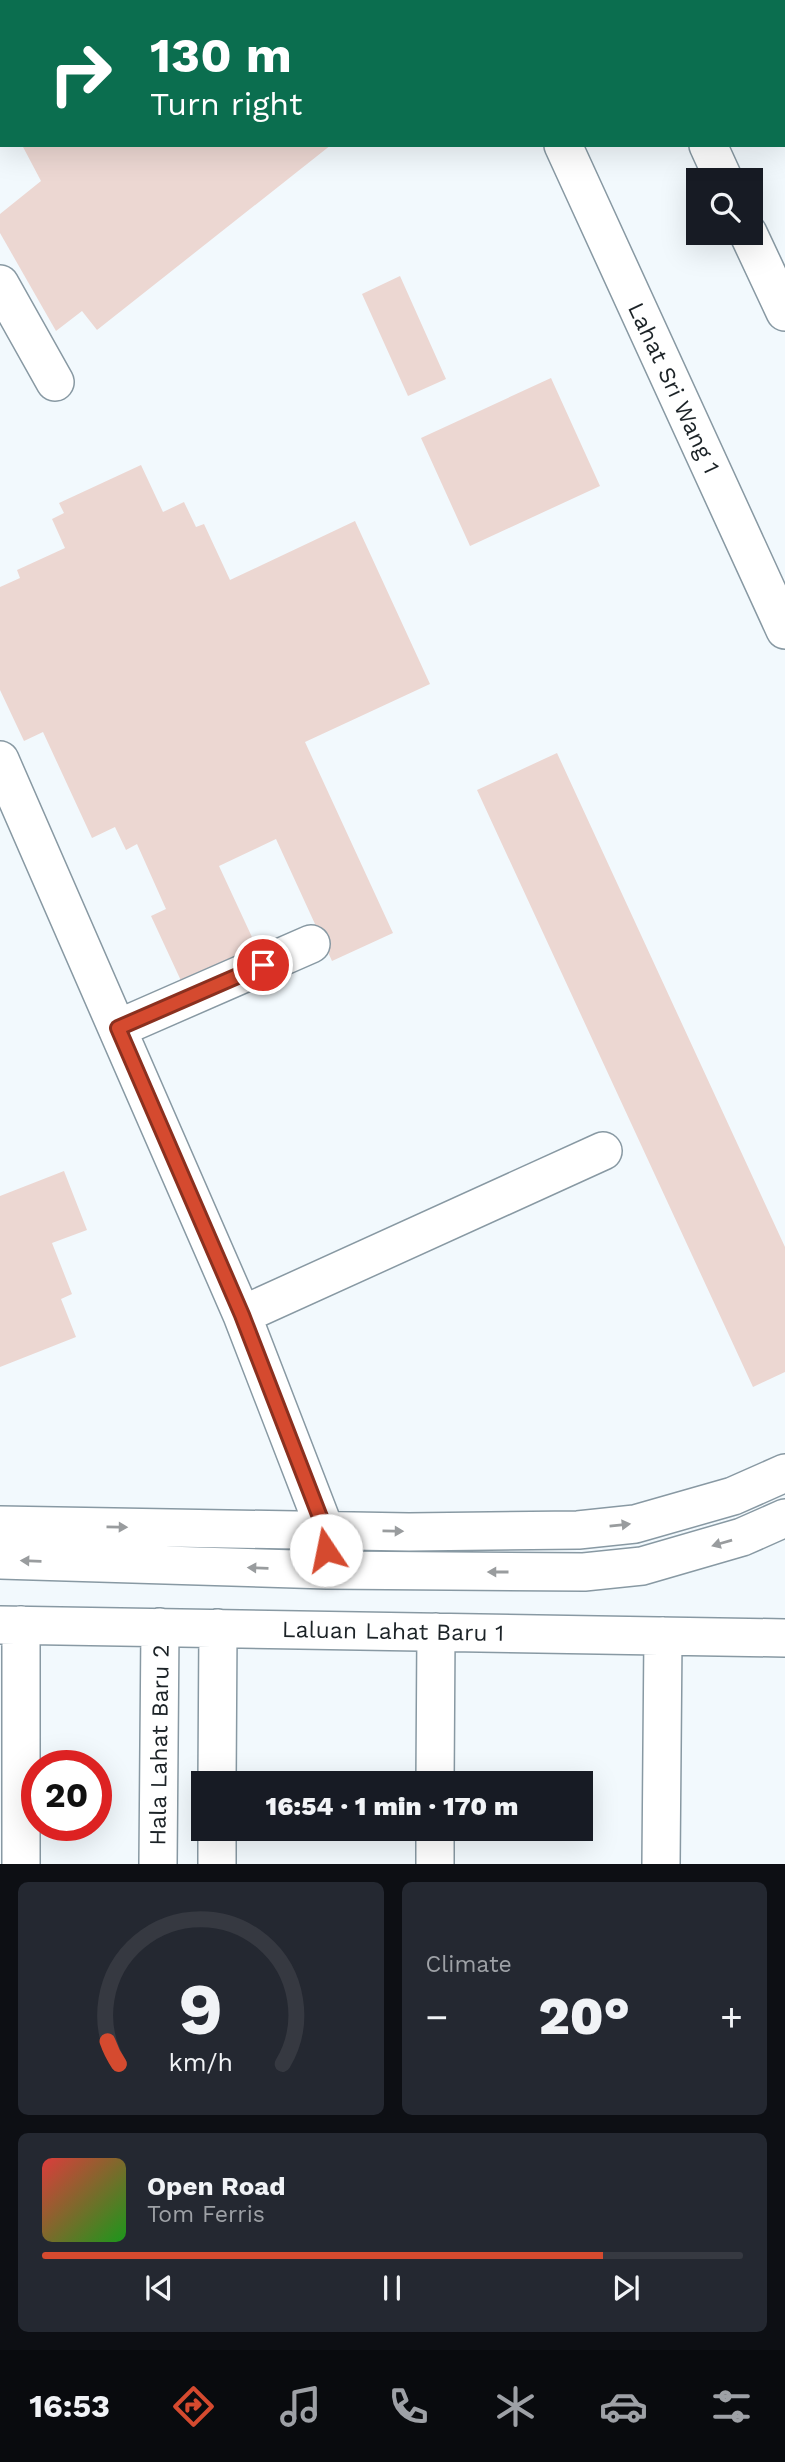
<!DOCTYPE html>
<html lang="en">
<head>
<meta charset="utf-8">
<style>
  body { margin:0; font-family:"Work Sans",sans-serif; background:#242831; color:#f1f3f6; height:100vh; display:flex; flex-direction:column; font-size:26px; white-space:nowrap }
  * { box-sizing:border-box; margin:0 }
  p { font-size:23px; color:#9ea1a6 }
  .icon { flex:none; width:38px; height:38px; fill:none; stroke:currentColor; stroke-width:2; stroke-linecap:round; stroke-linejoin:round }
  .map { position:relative; height:1864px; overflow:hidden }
  .panel { display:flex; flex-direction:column; gap:18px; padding:18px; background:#0d0f14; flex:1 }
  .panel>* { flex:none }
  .top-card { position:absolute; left:0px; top:0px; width:786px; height:147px; box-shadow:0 7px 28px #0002; background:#0b6e4f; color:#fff; overflow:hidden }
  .tools { position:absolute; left:686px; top:168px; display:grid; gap:14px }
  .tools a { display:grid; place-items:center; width:77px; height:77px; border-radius:0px; background:#171b24; box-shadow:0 7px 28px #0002; font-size:35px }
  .speed { position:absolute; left:21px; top:1750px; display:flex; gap:14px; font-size:35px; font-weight:700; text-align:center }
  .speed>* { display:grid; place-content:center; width:91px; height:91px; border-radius:50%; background:#171b24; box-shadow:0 7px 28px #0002; line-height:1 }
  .speed .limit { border:10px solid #d22; background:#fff; color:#111 }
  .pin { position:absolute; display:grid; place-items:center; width:60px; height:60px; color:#fff; margin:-30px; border:4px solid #fff; border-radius:50%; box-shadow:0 2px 7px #0007 }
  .me { position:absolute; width:77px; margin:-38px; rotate:349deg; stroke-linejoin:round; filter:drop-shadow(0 0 5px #0008) }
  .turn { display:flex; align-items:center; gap:24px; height:147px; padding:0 35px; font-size:32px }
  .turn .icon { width:91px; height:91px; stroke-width:2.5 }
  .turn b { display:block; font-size:49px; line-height:60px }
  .big { font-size:52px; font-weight:800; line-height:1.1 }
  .panel .widget { flex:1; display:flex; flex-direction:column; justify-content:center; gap:10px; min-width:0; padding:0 24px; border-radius:10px; background:#242831 }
  .panel .dial { align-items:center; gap:0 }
  .dial svg { height:182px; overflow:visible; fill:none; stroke:#363941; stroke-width:7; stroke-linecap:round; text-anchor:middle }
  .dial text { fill:#f1f3f6; stroke:none }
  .song { display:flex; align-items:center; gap:21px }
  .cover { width:84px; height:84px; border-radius:10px; background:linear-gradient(135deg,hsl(0 70% 55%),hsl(120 70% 35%)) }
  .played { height:7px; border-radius:4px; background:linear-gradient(90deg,#d54a2f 80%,#363941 80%) }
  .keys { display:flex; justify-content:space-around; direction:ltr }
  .heat { display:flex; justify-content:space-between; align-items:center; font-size:38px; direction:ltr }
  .panel .tiles { flex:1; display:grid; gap:18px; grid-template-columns:1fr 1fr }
  .widget:last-child { grid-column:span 2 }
  .trip { position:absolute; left:191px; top:1771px; width:402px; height:70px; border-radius:0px; background:#171b24; box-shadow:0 7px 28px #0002; font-weight:800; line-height:70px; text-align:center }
  .dock { display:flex; height:112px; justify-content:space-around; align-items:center; background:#090b0e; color:#9ea1a6 }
  .dock .icon { width:49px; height:49px }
  .dock .on { color:#d54a2f }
  .dock b { font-size:32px; color:#f1f3f6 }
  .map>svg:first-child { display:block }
</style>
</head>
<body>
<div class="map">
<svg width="785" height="1864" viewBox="0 0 785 1864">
  <rect width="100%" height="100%" fill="#f2f9fd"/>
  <path fill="#ecd7d2" d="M 22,145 L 331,145 L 97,330 L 82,311 L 56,331 L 0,233 L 0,214 L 41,181 Z
    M 400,276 L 446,379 L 408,396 L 362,294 Z
    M 551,378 L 600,486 L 470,546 L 421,438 Z
    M 141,465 L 163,512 L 184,502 L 196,527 L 204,524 L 230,580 L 355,521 L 430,684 L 305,742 L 393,933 L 332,961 L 276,839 L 219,866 L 258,950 L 183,985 L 151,916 L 166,909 L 137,844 L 126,850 L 115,827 L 92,838 L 43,732 L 24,741 L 0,690 L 0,587 L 20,578 L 17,570 L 65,548 L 52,519 L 64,513 L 59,503 Z
    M 557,753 L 785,1247 L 785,1372 L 753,1387 L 477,790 Z
    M 64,1171 L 87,1230 L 52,1243 L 72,1294 L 61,1299 L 76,1337 L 0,1367 L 0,1196 Z"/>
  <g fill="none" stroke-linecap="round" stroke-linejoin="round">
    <g stroke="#8899a3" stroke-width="40">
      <path id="minor" d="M 496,0 L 497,2
        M 641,0 L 642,2
        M 563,145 L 785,630
        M 708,145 L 724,180
        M 748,233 L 785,312
        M 0,284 L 55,382
        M 0,760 L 242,1315 L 325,1530 L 327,1570
        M 119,1028 L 311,944
        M 242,1315 L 603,1151
        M 0,1525 L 409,1532 L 578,1530 L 635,1524 L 733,1496 L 785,1473
        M 0,1560 L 327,1570 L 584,1572 L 642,1566 L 742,1537 L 785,1518
        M 0,1625 L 785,1638
        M 217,1783 L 218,1628
        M 435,1783 L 436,1632
        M 21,1864 L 21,1625
        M 158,1864 L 160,1627
        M 217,1864 L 217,1829
        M 435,1864 L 435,1829
        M 661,1864 L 663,1636"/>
    </g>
    <use href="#minor" stroke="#fff" stroke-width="37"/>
  </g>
  <defs><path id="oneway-solid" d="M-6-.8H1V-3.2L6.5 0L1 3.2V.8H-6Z" transform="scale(1.75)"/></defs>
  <g fill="#999c9e">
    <use href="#oneway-solid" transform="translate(620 1525) rotate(-6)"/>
    <use href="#oneway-solid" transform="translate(117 1527) rotate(1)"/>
    <use href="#oneway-solid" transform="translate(393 1531) rotate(1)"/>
    <use href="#oneway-solid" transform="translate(722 1543) rotate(164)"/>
    <use href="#oneway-solid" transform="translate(31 1561) rotate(-178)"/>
    <use href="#oneway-solid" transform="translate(258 1568) rotate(-178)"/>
    <use href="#oneway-solid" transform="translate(498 1572) rotate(-180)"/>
  </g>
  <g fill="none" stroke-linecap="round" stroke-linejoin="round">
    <g stroke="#8a301f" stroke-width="18">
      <path id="route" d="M 263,965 L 118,1028 L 242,1315 L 325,1530 L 326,1550"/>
    </g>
    <use href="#route" stroke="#d54a2f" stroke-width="12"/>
  </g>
  <g text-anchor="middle" stroke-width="5" stroke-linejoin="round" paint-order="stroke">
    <g font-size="23" fill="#1c2327" stroke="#fff">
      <text transform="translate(674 388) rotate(65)" y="8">Lahat Sri Wang 1</text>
      <text transform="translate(393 1631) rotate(1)" y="8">Laluan Lahat Baru 1</text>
      <text transform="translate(159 1745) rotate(-89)" y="8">Hala Lahat Baru 2</text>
    </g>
  </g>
</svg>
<div class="tools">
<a><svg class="icon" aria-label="search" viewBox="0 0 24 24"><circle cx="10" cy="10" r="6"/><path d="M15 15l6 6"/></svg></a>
</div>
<div class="speed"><div class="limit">20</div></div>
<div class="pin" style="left:263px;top:965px;background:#d93025"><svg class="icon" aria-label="arrive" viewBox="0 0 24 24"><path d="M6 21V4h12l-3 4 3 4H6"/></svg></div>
<svg class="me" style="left:326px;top:1550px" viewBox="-20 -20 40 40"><circle r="19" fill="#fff"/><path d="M0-13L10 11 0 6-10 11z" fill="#d54a2f"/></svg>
<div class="trip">16:54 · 1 min · 170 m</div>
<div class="top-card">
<div class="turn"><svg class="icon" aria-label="right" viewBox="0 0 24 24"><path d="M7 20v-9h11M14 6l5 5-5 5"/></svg><div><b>130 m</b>Turn right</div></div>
</div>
</div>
<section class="panel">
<div class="tiles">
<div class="widget dial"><svg viewBox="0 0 100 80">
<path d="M14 69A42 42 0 1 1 86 69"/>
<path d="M14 69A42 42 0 0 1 9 59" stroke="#d54a2f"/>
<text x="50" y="56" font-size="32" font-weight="700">9</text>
<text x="50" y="72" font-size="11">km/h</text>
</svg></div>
<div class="widget"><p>Climate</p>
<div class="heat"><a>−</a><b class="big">20°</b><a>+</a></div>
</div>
<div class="widget">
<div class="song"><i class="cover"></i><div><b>Open Road</b><p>Tom Ferris</p></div></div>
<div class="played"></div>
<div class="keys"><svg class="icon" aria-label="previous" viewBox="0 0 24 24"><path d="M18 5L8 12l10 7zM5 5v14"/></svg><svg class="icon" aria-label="pause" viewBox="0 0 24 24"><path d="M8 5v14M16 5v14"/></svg><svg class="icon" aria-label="next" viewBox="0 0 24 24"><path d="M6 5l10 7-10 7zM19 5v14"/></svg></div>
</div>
</div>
</section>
<nav class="dock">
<b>16:53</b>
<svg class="icon on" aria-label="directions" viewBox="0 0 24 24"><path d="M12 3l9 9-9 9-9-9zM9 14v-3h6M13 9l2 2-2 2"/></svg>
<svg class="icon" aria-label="music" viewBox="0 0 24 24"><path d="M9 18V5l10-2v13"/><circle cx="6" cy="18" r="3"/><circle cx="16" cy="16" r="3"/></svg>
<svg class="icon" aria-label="phone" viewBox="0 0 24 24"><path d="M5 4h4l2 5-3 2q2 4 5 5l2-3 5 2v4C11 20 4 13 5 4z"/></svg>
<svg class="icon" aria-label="climate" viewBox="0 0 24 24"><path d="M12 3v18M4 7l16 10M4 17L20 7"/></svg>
<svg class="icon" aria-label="car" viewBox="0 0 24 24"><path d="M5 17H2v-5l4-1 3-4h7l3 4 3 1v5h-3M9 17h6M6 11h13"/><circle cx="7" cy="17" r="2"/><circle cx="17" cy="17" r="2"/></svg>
<svg class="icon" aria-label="filters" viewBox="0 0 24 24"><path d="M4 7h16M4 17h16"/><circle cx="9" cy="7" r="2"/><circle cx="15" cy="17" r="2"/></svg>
</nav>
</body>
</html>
